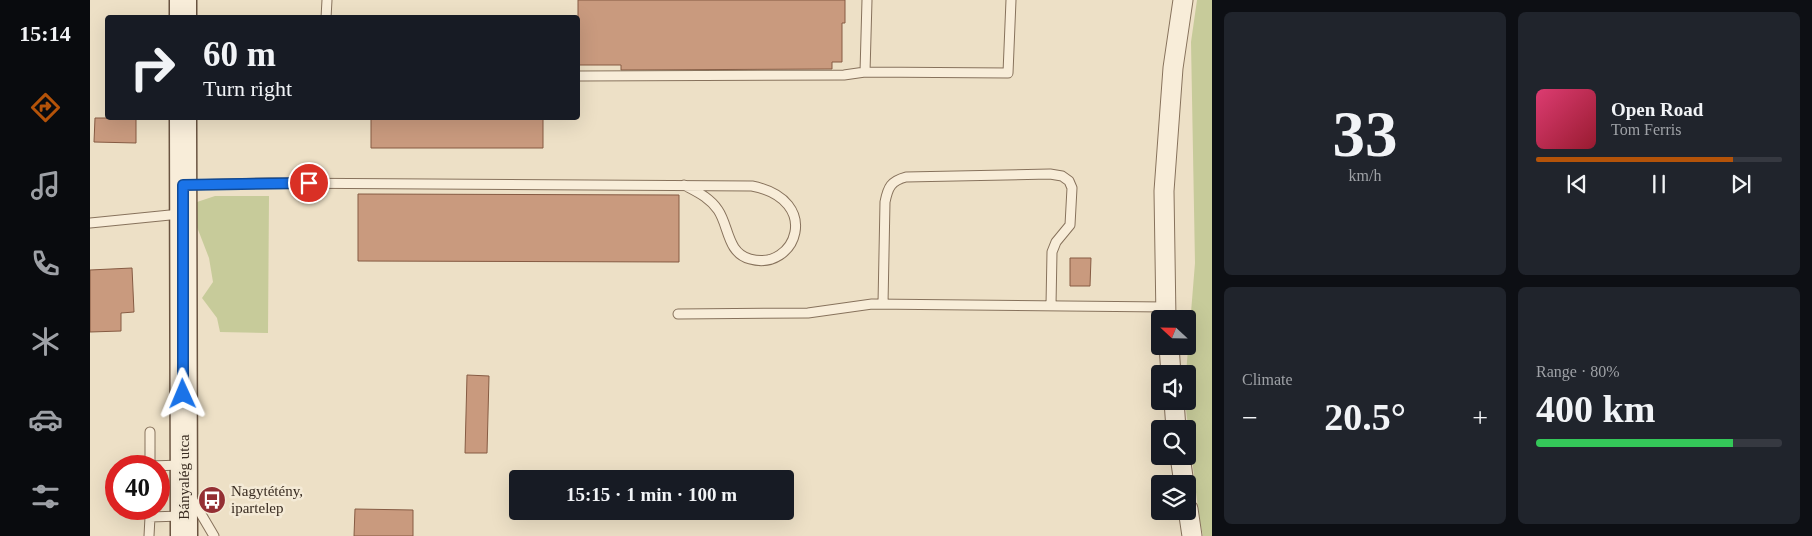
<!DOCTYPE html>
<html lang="en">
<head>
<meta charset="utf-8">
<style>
  body { margin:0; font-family:"Times New Roman",serif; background:#20242c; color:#f1f3f6; height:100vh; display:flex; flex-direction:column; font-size:19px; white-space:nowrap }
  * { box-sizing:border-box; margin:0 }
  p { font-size:16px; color:#9ea1a6 }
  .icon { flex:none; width:28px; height:28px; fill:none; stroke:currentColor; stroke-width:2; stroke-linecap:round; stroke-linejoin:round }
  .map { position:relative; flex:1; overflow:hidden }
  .drawer { display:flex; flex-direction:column; gap:12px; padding:12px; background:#0d0f14; width:600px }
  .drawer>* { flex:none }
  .guide { position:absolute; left:15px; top:15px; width:475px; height:105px; border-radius:5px; box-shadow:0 5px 20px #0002; background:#171b24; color:#f1f3f6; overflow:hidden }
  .needle { width:32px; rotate:292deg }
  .fabs { position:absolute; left:1061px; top:310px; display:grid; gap:10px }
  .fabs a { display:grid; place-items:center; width:45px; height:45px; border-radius:5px; background:#171b24; box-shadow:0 5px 20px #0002; font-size:25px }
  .speed { position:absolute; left:15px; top:455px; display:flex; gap:10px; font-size:25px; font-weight:700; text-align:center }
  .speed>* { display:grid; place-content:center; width:65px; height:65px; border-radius:50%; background:#171b24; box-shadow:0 5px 20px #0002; line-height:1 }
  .speed .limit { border:8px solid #d22; background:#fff; color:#111 }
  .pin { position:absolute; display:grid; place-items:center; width:42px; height:42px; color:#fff; margin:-21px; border:2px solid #fff; border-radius:50%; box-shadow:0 1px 5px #0007 }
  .me { position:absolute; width:55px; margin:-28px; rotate:359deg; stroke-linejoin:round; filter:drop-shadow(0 0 4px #0008) }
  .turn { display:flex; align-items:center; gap:18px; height:105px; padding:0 15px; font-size:22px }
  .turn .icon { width:65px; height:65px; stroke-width:2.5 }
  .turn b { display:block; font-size:35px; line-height:42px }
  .big { font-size:38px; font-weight:800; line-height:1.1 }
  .drawer .widget { flex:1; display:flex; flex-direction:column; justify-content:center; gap:8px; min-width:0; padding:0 18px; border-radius:8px; background:#20242c }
  .drawer .dial { align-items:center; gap:0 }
  .dial b { font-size:65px; line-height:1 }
  .song { display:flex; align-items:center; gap:15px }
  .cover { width:60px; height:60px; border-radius:8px; background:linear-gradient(135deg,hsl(340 70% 55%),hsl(350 70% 35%)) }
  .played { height:5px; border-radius:2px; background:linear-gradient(90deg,#b45309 80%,#363941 80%) }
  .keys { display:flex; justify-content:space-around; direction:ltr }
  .heat { display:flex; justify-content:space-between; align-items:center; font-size:28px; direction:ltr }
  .charge { height:8px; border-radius:4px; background:linear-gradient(90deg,#34c759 80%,#363941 0) }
  .drawer .tiles { flex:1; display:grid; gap:12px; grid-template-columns:repeat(2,1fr) }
  .trip { position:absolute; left:419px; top:470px; width:285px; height:50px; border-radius:5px; background:#171b24; box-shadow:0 5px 20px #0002; font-weight:800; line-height:50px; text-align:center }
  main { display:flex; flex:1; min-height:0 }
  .tab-bar { display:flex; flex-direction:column; width:90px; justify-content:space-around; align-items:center; background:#090b0e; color:#9ea1a6 }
  .tab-bar .icon { width:35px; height:35px }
  .tab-bar .active { color:#b45309 }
  .tab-bar b { font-size:22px; color:#f1f3f6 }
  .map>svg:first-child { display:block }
</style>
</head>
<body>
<main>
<nav class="tab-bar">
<b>15:14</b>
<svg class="icon active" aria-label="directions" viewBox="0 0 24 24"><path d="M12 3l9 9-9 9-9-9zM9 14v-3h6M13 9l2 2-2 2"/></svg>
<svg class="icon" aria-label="music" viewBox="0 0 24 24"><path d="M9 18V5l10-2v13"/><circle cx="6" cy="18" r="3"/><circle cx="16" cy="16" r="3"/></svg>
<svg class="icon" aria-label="phone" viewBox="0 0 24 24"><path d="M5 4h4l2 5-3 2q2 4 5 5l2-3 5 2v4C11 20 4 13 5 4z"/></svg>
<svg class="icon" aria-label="climate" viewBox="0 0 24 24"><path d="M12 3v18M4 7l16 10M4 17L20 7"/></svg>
<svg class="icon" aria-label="car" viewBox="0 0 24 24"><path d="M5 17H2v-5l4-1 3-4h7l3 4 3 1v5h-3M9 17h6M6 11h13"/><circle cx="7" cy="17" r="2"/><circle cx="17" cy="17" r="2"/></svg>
<svg class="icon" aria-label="filters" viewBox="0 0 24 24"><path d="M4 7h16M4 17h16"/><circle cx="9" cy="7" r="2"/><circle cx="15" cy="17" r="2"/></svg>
</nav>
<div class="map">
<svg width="1122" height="536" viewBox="0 0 1122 536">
  <rect width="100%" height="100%" fill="#ede0c6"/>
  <path fill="#c7cb9a" d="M 1107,0 L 1122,0 L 1122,536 L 1113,536 L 1109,517 L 1095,401 L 1098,401 L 1096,374 L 1105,263 L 1101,42 Z
    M 125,196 L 179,196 L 178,333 L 130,332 L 127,318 L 112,298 L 123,282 L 119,258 L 107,227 L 107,202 Z"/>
  <path fill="#c99a7e" stroke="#865b43" d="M 488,0 L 755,0 L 755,23 L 752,23 L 752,62 L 742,62 L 742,69 L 531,70 L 531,65 L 488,65 Z
    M 5,118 L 46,118 L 46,143 L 4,142 Z
    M 281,118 L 453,118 L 453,148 L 281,148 Z
    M 268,194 L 589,195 L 589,262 L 268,261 Z
    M 980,258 L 1001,258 L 1000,286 L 980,286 Z
    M 42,268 L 44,312 L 31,313 L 31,331 L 0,332 L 0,270 Z
    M 377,375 L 399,376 L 397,453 L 375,453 Z
    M 265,509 L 323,510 L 323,536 L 264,536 Z"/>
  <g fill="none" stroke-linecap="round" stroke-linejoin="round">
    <g stroke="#87725c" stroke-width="11">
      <path id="lane" d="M 236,18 L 237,0
        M 775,72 L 777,0
        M 488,76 L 754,75 L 775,72 L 918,73 L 921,0
        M 96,185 L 179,183 L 662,186 C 733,200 706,272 660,259 C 637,253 639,226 628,210 C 619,197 607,192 594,185
        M 0,223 L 90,214
        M 793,304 L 795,202 C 798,187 801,181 816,177 L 960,174 L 972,176 L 979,181 L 982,188 L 980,225 L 966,242 L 962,252 L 961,305
        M 588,314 L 718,313 L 782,304 L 1075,307
        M 60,432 L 60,466
        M 60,466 L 92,465
        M 101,497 L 124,536
        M 60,509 L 60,517 L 91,516
        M 59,536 L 60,517"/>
    </g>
    <g stroke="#87725c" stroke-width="21">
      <path id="street" d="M 1076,319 L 1074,191 L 1083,68 L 1093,0
        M 1079,346 L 1081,374
        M 1084,401 L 1086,429
        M 1090,456 L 1094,484
        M 1098,509 L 1102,536"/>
    </g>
    <g stroke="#695340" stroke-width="29">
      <path id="secondary" d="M 93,18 L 93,0
        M 93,118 L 94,536"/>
    </g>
    <use href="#lane" stroke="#f8edd9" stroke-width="9"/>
    <use href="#street" stroke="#f8edd9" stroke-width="19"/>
    <use href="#secondary" stroke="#f8edd9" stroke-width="26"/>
  </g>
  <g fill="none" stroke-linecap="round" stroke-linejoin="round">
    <g stroke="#114b97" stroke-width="12">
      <path id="route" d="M 93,394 L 93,185 L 219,183"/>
    </g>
    <use href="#route" stroke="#1a73e8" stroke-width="9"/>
  </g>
  <defs>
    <g id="bus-disc" transform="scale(1.4375)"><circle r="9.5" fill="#942f33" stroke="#f4ead6"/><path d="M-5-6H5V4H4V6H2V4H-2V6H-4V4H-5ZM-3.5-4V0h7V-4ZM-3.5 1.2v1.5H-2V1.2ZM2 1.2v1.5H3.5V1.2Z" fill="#fff"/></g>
  </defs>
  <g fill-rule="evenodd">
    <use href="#bus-disc" x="122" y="500"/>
  </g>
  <g text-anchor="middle" stroke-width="5" stroke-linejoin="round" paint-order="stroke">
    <g font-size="15" fill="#382b20" stroke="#f4ead6">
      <text transform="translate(94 477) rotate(-90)" y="5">Bányalég utca</text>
    </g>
    <g font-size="15" fill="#382b20" stroke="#f4ead6" text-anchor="start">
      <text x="141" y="496">Nagytétény,<tspan x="141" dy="17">ipartelep</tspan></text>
    </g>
  </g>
</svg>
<div class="fabs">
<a><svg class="needle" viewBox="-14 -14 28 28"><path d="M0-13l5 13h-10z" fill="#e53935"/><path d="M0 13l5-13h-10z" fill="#9ea1a6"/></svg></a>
<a><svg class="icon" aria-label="sound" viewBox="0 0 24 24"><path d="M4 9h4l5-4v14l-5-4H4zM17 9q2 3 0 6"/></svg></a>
<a><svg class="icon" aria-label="search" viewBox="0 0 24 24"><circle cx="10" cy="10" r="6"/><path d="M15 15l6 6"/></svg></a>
<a><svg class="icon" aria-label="layers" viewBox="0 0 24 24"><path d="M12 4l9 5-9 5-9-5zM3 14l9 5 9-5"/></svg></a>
</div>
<div class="speed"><div class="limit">40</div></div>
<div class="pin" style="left:219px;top:183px;background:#d93025"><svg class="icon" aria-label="arrive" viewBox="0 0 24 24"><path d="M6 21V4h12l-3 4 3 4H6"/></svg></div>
<svg class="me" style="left:93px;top:394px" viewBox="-20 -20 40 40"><path d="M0-17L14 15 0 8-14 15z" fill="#1a73e8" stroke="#fff" stroke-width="4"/></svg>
<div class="trip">15:15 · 1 min · 100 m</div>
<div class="guide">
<div class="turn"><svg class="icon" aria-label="right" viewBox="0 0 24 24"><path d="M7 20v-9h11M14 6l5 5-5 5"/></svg><div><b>60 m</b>Turn right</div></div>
</div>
</div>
<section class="drawer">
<div class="tiles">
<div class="widget dial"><b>33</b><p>km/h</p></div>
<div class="widget">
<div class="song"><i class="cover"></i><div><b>Open Road</b><p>Tom Ferris</p></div></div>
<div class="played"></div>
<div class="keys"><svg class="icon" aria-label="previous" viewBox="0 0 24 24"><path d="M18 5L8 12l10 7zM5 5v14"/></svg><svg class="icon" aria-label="pause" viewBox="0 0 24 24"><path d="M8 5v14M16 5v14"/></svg><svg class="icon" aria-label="next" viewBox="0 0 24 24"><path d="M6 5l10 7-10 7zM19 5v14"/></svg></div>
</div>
<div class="widget"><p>Climate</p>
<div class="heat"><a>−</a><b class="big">20.5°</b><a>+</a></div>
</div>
<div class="widget"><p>Range · 80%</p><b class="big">400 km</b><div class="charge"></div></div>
</div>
</section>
</main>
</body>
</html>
